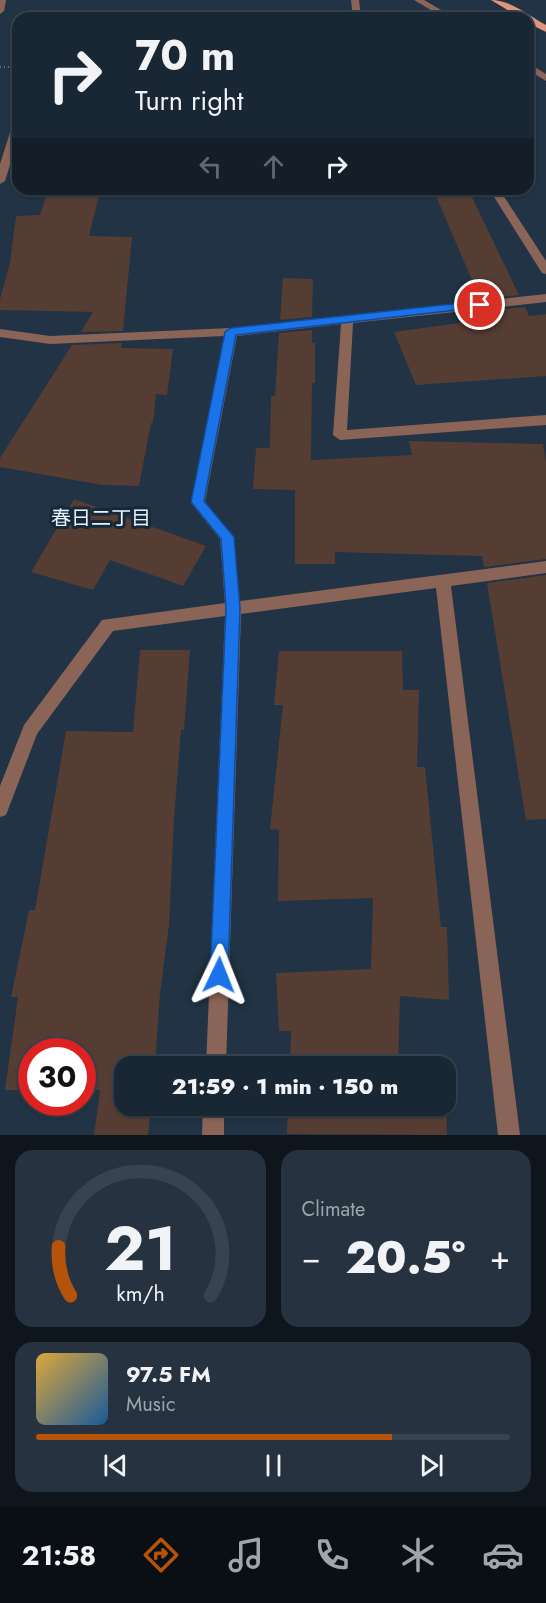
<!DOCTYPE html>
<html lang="en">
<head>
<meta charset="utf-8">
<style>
  body { margin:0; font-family:Jost,"Noto Sans JP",sans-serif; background:#26323f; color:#f1f3f6; height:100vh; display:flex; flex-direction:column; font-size:22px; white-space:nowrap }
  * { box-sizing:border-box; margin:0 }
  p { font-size:20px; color:#9fa5ac }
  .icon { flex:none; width:33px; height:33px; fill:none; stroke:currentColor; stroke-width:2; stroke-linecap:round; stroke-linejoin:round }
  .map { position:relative; height:1135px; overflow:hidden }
  .drawer { display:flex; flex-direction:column; gap:15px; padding:15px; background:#0e151c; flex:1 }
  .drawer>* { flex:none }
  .guide { position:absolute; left:12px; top:12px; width:522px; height:183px; border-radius:18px; box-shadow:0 2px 4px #0004,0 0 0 2px #37434e; background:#192633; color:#f1f3f6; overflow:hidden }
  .speed { position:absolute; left:18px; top:1038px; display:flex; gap:12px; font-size:30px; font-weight:700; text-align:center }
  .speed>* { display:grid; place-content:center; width:78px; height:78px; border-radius:50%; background:#192633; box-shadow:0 2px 4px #0004,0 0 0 2px #37434e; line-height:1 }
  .speed .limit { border:9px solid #d22; background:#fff; color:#111 }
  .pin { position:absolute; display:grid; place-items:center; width:51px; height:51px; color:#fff; margin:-26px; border:3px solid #fff; border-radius:50%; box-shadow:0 2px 6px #0007 }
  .me { position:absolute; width:66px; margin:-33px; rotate:2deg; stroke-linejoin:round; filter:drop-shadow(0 0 4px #0008) }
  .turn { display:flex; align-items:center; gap:21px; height:126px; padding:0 24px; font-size:27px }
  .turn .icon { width:78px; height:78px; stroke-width:2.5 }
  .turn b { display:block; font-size:42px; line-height:51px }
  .lanes { display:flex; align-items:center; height:57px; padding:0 24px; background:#0003; justify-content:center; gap:30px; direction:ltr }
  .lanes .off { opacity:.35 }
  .big { font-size:45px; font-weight:800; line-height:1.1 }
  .drawer .card { flex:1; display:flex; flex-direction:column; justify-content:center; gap:9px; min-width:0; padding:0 21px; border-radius:18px; background:#26323f }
  .drawer .dial { align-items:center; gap:0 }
  .dial svg { height:156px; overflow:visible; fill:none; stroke:#37434e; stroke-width:7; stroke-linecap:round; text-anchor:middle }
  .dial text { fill:#f1f3f6; stroke:none }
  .song { display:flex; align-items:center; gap:18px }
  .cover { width:72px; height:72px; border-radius:9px; background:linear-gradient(135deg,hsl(40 70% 55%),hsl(210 70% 35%)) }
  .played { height:6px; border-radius:3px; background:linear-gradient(90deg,#b45309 75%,#37434e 75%) }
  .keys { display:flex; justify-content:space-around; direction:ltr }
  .heat { display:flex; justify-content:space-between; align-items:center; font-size:33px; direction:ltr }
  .drawer .tiles { flex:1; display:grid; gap:15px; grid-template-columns:1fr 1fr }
  .card:last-child { grid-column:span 2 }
  .trip { position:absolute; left:114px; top:1056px; width:342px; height:60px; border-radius:18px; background:#192633; box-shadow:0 2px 4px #0004,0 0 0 2px #37434e; font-weight:800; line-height:60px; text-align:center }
  .menu { display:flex; height:96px; justify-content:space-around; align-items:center; background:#0a0f14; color:#9fa5ac }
  .menu .icon { width:42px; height:42px }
  .menu .on { color:#b45309 }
  .menu b { font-size:27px; color:#f1f3f6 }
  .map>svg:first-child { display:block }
</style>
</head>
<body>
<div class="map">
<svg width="546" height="1135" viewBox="0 0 546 1135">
  <rect width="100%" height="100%" fill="#213344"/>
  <path fill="#553d33" d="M 433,189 L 468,189 L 519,295 L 480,299 Z
    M 48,190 L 100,191 L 89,236 L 132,237 L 123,331 L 81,332 L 93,312 L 0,310 L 0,299 L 10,263 L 16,216 L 40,215 Z
    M 283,278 L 313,279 L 312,317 L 280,320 Z
    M 525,307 L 529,316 L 546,314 L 546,376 L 416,385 L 394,332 L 488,319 L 485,311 Z
    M 312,330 L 312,343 L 315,342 L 315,383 L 312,383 L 311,460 L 412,455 L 409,441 L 543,444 L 546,462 L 546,559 L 484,567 L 482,556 L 335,552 L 335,564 L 295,564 L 295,490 L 253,489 L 256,448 L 270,448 L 271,396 L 275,396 L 279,333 Z
    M 122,343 L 121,348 L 173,349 L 167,395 L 156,394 L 153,423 L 151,423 L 139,486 L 102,485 L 0,467 L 0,458 L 72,345 Z
    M 74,499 L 113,513 L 206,546 L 183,586 L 110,560 L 93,590 L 31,572 Z
    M 546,575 L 546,819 L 526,820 L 487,583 Z
    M 140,650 L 190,650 L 184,730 L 181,730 L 174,819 L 169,925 L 160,993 L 155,1066 L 124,1066 L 124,1106 L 151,1106 L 148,1135 L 94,1135 L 100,1090 L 82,1090 L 82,1052 L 32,1052 L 32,1090 L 5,1090 L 18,997 L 11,997 L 29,910 L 35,910 L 66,731 L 133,732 Z
    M 279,651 L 402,651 L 403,690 L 419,690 L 417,767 L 425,767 L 441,927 L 447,927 L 449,1000 L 400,996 L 398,1066 L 290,1066 L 291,1031 L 279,1031 L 276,973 L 371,969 L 373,898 L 278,901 L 279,830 L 270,829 L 283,705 L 274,705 Z
    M 446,1096 L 447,1135 L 287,1134 L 288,1106 L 446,1106 Z"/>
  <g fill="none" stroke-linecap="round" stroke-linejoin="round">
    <path stroke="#617180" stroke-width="2" stroke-dasharray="1 3" stroke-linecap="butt" d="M 0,67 L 18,67"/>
    <path fill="#8a6457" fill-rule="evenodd" d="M 0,0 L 6,0 L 4,11 L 0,14 Z"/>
    <path fill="#8a6457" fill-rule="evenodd" d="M 351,0 L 359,0 L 361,18 L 353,18 Z
      M 414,0 L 424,0 L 455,18 L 444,18 Z
      M 528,63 L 546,74 L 546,81 L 528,70 Z
      M 18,120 L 18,139 L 5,181 L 0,184 L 0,164 L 13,123 Z
      M 489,189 L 499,189 L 546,261 L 546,274 L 542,273 Z
      M 546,294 L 546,302 L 353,323 L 347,430 L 546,415 L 546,425 L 340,440 L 333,435 L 341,324 L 237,336 L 205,502 L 234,537 L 240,601 L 546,561 L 546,573 L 451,586 L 520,1135 L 498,1135 L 436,588 L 241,614 L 226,1066 L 206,1066 L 225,616 L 113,631 L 37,734 L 6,815 L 0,817 L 0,786 L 24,725 L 102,620 L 225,603 L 220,539 L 191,503 L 224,336 L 50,344 L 0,337 L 0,329 L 50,336 L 231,328 Z
      M 203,1106 L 224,1106 L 224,1135 L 202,1135 Z"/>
    <path fill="#e1947b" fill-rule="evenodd" d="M 491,0 C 511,0 529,16 546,25 L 546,32 L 528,23 L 528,18 L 521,18 Z"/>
  </g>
  <path fill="#1a73e8" stroke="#114b97" stroke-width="1.5" d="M 480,301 L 483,302 L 483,307 L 236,335 L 204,501 L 234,537 L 240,608 L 228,975 L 225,981 L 219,984 L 213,981 L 210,975 L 226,608 L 221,539 L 191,502 L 225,332 L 231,328 Z"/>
  <g text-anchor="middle" stroke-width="6" stroke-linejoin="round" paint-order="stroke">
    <g font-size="20" fill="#e6f2fd" stroke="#172939">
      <text x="101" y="525">春日二丁目</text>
    </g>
  </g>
</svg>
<div class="speed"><div class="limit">30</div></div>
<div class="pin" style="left:480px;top:305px;background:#d93025"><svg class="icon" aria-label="arrive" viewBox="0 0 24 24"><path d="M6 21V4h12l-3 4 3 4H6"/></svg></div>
<svg class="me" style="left:219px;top:975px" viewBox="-20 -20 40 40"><path d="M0-17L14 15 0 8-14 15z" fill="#1a73e8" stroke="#fff" stroke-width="4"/></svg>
<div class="trip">21:59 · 1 min · 150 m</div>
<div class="guide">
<div class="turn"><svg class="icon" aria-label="right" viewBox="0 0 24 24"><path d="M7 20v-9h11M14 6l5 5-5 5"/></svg><div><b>70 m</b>Turn right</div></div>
<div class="lanes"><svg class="icon off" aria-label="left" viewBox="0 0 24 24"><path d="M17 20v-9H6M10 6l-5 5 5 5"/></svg><svg class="icon off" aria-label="ahead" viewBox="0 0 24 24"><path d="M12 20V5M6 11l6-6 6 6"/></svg><svg class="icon" aria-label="right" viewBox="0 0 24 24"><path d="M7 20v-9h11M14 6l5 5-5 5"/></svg></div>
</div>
</div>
<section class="drawer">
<div class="tiles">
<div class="card dial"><svg viewBox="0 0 100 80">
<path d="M14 69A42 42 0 1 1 86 69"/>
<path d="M14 69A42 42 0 0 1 8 44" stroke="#b45309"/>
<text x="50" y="56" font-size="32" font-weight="700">21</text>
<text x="50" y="72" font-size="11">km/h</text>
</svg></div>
<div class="card"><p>Climate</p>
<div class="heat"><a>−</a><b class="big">20.5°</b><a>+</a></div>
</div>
<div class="card">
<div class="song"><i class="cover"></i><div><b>97.5 FM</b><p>Music</p></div></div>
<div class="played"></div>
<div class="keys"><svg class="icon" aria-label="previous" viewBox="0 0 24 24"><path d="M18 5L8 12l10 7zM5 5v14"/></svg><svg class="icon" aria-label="pause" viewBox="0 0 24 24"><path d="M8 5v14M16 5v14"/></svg><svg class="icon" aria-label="next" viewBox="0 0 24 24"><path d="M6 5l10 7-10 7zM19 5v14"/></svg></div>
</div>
</div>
</section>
<nav class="menu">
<b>21:58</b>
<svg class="icon on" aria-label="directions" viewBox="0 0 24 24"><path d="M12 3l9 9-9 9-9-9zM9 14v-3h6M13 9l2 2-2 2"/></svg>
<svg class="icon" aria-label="music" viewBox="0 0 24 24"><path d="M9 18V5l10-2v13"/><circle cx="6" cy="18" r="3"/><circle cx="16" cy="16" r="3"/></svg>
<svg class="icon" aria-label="phone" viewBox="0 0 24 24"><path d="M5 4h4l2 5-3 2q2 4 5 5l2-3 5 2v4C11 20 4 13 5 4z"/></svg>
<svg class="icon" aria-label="climate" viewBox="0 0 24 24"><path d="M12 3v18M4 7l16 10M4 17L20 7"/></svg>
<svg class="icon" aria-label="car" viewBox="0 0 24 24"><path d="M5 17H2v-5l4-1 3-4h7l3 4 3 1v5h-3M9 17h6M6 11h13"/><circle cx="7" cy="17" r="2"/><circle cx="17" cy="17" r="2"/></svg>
</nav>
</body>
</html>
